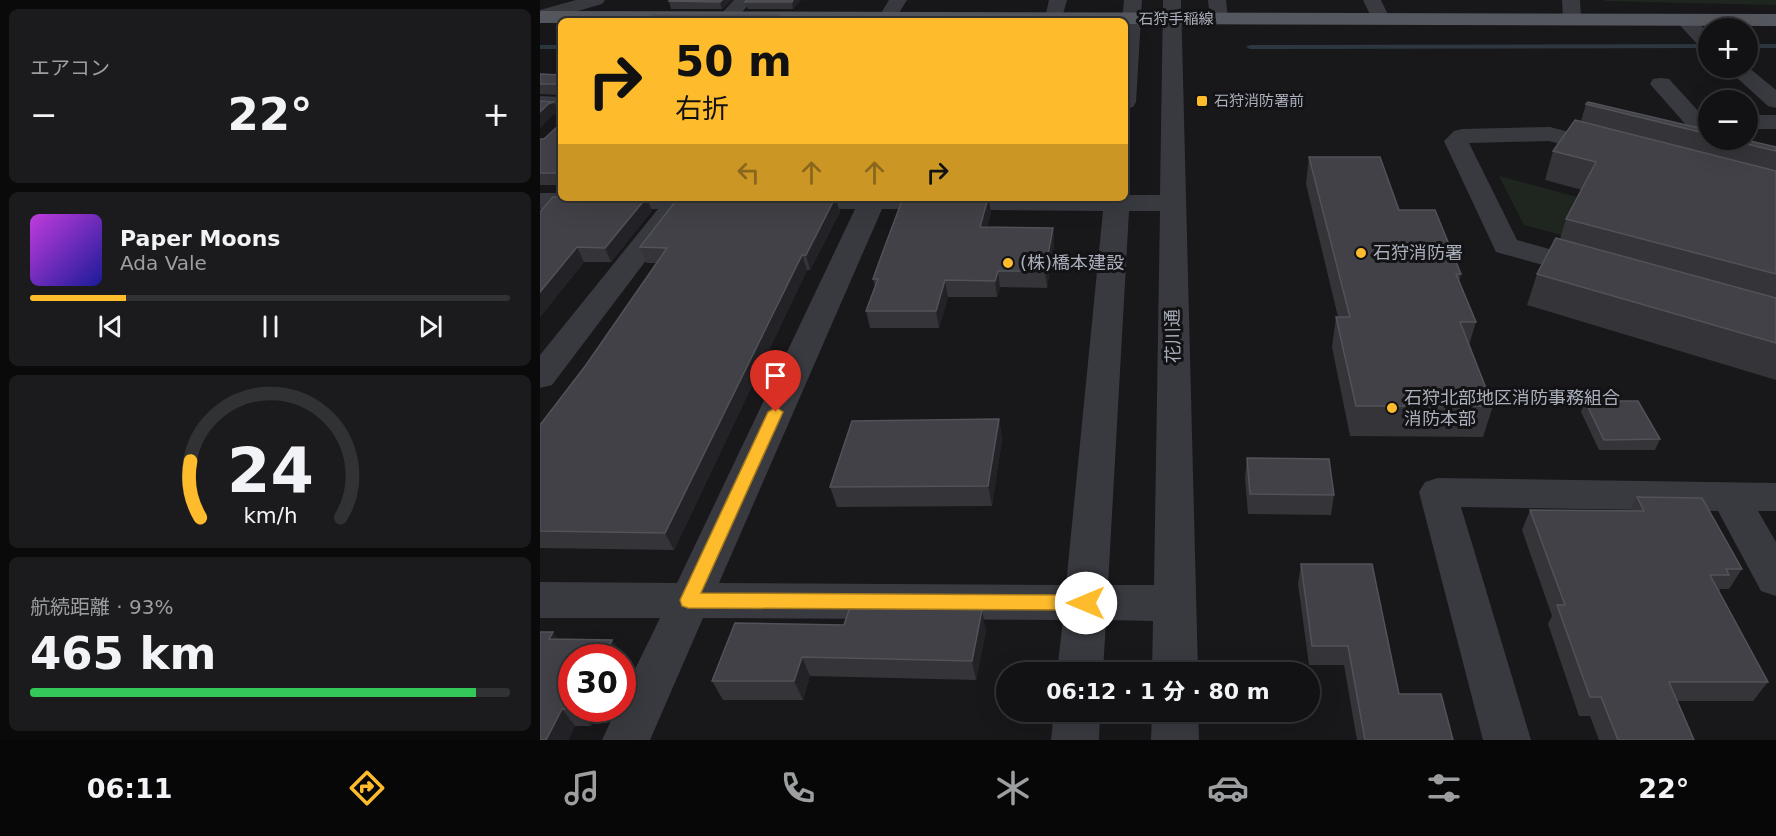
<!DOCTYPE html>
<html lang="ja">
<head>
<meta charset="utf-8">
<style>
  body { margin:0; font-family:"DejaVu Sans","Noto Sans JP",sans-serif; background:#1b1b1d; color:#f1f3f6; height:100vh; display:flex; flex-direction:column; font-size:22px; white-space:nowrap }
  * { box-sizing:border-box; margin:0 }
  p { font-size:20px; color:#9c9ea0 }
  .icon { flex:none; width:33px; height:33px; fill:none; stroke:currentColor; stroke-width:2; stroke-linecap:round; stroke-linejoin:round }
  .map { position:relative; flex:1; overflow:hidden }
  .drawer { display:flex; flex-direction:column; gap:9px; padding:9px; background:#0a0a0b; width:540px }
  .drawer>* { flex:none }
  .hud { position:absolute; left:18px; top:18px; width:570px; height:183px; border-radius:9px; box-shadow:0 6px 24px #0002,0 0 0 2px #313234; background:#febc2d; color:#111; overflow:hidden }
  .tools { position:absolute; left:1158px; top:18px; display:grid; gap:12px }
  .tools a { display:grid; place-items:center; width:60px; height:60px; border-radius:50%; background:#121214; box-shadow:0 6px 24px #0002,0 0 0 2px #313234; font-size:30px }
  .speed { position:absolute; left:18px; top:644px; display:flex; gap:12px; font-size:30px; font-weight:700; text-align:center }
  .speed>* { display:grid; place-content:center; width:78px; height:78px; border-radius:50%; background:#121214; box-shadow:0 6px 24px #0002,0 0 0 2px #313234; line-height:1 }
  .speed .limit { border:9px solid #d22; background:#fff; color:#111 }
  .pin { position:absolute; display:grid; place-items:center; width:51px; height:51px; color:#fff; margin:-62px -26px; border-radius:50% 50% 50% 0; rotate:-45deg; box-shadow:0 0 6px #0007 }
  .pin .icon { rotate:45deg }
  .me { position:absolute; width:66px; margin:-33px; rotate:270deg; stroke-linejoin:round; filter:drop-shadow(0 0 4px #0008) }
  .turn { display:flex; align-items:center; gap:21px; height:126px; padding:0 18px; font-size:27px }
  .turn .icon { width:78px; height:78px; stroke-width:2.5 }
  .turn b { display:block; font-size:42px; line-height:51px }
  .lanes { display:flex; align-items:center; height:57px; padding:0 18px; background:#0003; justify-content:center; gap:30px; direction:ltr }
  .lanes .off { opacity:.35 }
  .big { font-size:45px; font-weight:800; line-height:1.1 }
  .drawer .card { flex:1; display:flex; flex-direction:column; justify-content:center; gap:9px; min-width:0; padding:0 21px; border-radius:9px; background:#1b1b1d }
  .drawer .dial { align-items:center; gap:0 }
  .dial svg { height:156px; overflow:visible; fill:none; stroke:#313234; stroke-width:7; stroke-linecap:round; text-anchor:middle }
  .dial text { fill:#f1f3f6; stroke:none }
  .song { display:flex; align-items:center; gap:18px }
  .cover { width:72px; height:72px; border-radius:9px; background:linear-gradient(135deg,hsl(290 70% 55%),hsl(240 70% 35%)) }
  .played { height:6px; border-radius:3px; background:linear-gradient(90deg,#febc2d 20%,#313234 20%) }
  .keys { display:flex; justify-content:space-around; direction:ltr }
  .heat { display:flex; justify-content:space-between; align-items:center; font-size:33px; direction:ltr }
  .charge { height:9px; border-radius:4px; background:linear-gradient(90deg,#34c759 93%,#313234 0) }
  .trip { position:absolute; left:456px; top:662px; width:324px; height:60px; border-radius:30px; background:#121214; box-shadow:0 6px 24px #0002,0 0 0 2px #313234; font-weight:800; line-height:60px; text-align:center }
  .tab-bar { display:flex; height:96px; justify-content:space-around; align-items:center; background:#070708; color:#9c9ea0 }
  .tab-bar .icon { width:42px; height:42px }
  .tab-bar .selected { color:#febc2d }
  .tab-bar b { font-size:27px; color:#f1f3f6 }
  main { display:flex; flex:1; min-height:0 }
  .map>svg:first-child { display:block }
</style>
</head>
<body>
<main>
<section class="drawer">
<div class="card"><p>エアコン</p>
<div class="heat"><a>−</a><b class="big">22°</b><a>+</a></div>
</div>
<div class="card">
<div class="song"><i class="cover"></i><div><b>Paper Moons</b><p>Ada Vale</p></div></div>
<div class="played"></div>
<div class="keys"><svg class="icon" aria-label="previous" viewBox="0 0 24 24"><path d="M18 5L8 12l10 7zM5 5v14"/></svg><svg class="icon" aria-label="pause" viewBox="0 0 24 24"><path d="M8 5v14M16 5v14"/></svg><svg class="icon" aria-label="next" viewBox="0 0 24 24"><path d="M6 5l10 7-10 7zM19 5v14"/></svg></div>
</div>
<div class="card dial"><svg viewBox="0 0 100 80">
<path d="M14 69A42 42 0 1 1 86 69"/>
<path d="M14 69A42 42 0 0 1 9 40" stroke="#febc2d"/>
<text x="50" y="56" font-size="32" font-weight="700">24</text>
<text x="50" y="72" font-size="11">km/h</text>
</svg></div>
<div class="card"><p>航続距離 · 93%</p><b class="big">465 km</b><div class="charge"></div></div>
</section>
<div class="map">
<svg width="1236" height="740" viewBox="0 0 1236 740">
  <rect width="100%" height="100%" fill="#18181b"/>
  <path fill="#1e261f" d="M 1066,0 L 1236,0 L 1236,5 L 1063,1 Z
    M 959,176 L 1236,250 L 1236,293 L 984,225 Z"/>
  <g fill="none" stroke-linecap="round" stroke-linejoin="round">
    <path fill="#2d3740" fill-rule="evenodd" d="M 1168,44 L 1168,48 L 710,49 L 706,47 L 710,45 Z
      M 1208,44 L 1236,44 L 1236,48 L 1208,48 Z
      M 0,45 L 21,45 L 21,49 L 0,49 Z"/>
    <path fill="#393a40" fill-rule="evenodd" d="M 36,0 L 65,0 L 62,4 L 0,22 L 0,10 Z
      M 194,0 L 213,0 L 194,21 L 180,21 L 178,17 Z
      M 349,0 L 367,0 L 354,21 L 340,21 L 338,18 Z
      M 509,0 L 527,0 L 521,21 L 507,21 L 505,18 Z
      M 584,0 L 602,0 L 596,102 L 593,107 L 585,109 L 585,21 L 582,21 Z
      M 623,0 L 641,0 L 658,672 L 612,672 L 613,621 L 566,620 L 563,672 L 517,672 L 523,620 L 163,618 L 110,740 L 62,740 L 77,708 L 82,708 L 82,696 L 120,618 L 0,618 L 0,582 L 137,583 L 315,209 L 251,209 L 242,207 L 238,201 L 240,198 L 585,198 L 585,192 L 588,195 L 620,195 ZM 342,209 L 563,211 L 526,585 L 179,583 ZM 589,211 L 620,211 L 614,585 L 568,585 Z
      M 668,0 L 686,0 L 688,19 L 686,23 L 672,23 L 670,19 Z
      M 823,0 L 841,0 L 850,19 L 848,23 L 834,23 Z
      M 1022,0 L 1040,0 L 1041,19 L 1039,23 L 1025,23 L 1023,19 Z
      M 1145,14 L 1152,16 L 1168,33 L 1168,50 L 1161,48 L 1135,20 L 1138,16 Z
      M 1208,67 L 1236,90 L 1236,108 L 1228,106 L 1186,68 Z
      M 1121,78 L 1129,79 L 1161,114 L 1168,114 L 1168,128 L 1147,126 L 1110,84 L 1113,79 Z
      M 0,96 L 21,97 L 21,111 L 0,110 Z
      M 1208,115 L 1236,115 L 1236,129 L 1208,129 Z
      M 1010,127 L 1075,144 L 1078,149 L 1075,154 L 1066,156 L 1009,141 L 929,143 L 977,240 L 1060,263 L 1064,269 L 1060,275 L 1050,278 L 956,252 L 904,141 L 914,131 L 922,129 Z
      M 0,193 L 21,193 L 21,198 L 192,198 L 194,201 L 190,207 L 181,209 L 140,209 L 142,212 L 138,218 L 12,385 L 0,388 L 0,355 L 118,209 L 0,209 Z
      M 898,478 L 1236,483 L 1236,511 L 1218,511 L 1236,542 L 1236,596 L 1221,591 L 1178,511 L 921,507 L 991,740 L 943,740 L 879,492 L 885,482 Z
      M 514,711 L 560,711 L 559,740 L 511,740 Z
      M 612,711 L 658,711 L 659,740 L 611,740 Z"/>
    <path fill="#55575f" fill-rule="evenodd" d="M 0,11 L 1236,14 L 1236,26 L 585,24 L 585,21 L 0,23 Z"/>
  </g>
  <path fill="#343439" d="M 192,0 L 182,9 L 131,9 L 129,1 Z
    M 207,0 L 261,0 L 253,9 L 208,9 L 205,2 Z
    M 0,74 L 21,75 L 21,185 L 0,185 L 0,139 L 4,139 L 18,126 L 18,113 L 12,115 L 0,128 L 0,101 L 14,102 L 18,111 L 18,95 L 0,94 Z
    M 1046,104 L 1168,130 L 1168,140 L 1206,140 L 1236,147 L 1236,380 L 987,305 L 997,274 L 1020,239 L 1026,219 L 1042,190 L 1005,180 L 1013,151 L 1041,121 Z
    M 769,157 L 859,210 L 921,274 L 919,282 L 936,322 L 929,345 L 953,406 L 943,437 L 810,436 L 792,347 L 796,317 L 798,317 L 766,184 Z
    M 138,198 L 296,198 L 300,212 L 270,270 L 267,270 L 134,550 L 0,548 L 0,425 L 46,365 L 116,263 L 106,263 L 100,247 Z
    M 112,211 L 71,262 L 44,262 L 0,317 L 0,212 Z
    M 451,213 L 447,227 L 513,228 L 514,244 L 507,288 L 460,287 L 457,297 L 408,297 L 399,328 L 330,328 L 326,311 L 335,286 L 333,279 Z
    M 1045,401 L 1120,439 L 1115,450 L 1059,450 L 1041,412 Z
    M 459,419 L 462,439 L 452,506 L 297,507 L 290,487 Z
    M 707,458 L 794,495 L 791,515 L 708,514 L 705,478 Z
    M 1097,497 L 1202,569 L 1189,589 L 1180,589 L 1179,591 L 1228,682 L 1213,701 L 1137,701 L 1154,740 L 1059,740 L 1050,716 L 1039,716 L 1008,624 L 1012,616 L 982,530 L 990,510 L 1090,511 Z
    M 761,564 L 859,694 L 913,740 L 817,740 L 804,665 L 769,665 L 758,584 Z
    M 304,625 L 446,630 L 436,680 L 270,676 L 263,700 L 183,700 L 172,681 Z
    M 19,639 L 72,640 L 84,658 L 82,660 L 82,657 L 32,708 L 60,708 L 51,726 L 35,726 L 0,740 Z"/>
  <path fill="#232327" d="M 182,0 L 192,0 L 182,9 L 180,2 Z
    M 253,0 L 261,0 L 253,9 L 252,2 Z
    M 239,15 L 241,21 L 234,21 Z
    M 14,102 L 19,113 L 12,115 L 0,128 L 0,112 L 8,104 Z
    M 106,198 L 107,198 L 112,211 L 71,262 L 65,248 Z
    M 295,198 L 300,212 L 270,270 L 266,255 Z
    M 449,198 L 451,213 L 443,244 L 440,227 Z
    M 513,228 L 514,244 L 507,288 L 505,271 Z
    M 37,247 L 44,262 L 0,317 L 0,292 Z
    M 262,255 L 267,270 L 134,550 L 125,533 Z
    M 458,271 L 460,287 L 457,297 L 455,281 Z
    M 405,280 L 408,297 L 399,328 L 396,311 Z
    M 459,419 L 462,439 L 452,506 L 448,486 Z
    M 442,610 L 446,630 L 436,680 L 432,661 Z
    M 13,632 L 26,650 L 9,639 Z
    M 72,640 L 84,658 L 82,660 L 82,657 L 63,657 Z
    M 262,657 L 270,676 L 263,700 L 254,681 Z
    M 38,708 L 60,708 L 51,726 L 38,709 Z
    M 22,709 L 35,726 L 29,740 L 6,740 Z"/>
  <path fill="#414147" stroke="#515359" stroke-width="1.5" d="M 130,0 L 182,0 L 180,2 L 129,1 Z
    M 207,0 L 253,0 L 252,2 L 205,2 Z
    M 111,15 L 239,15 L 234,21 L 104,21 Z
    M 0,74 L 21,75 L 21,173 L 0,173 L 0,139 L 4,139 L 18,126 L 19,86 L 17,84 L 0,84 Z
    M 0,101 L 14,102 L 8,104 L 0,112 Z
    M 1048,102 L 1168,130 L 1168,134 L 1046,104 Z
    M 1035,120 L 1236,171 L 1236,274 L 1026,219 L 1056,162 L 1013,151 Z
    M 1190,140 L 1206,140 L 1236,147 L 1236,151 Z
    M 769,157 L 840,157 L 859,210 L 895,210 L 921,274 L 916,274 L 936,322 L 920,322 L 953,406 L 816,406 L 796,317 L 810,317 Z
    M 13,197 L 21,197 L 21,198 L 106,198 L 65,248 L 37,247 L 0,292 L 0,212 Z
    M 138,198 L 295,198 L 266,255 L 262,255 L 125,533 L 0,531 L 0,425 L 46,365 L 127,248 L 100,247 Z
    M 363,198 L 448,198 L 440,227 L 513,228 L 505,271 L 458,271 L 455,281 L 405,280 L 396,311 L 326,311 L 338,279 L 333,279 L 342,254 Z
    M 1016,238 L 1236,298 L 1236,343 L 997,274 Z
    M 1045,401 L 1098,401 L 1120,439 L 1064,440 Z
    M 459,419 L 448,486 L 290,487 L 312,421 Z
    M 707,458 L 789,459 L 794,495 L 710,494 Z
    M 1097,497 L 1162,498 L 1202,569 L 1186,569 L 1189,575 L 1170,575 L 1228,682 L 1129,682 L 1154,740 L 1078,740 L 1061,697 L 1050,697 L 1017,605 L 1025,605 L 990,510 L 1104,511 Z
    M 761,564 L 832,564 L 859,694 L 901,694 L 913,740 L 825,740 L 808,646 L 772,646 Z
    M 310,607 L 442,610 L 432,661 L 262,657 L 254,681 L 172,681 L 195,623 L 304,625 Z
    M 0,632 L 13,632 L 9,639 L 72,640 L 63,657 L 32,657 L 32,708 L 38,708 L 22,709 L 6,740 L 0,740 Z"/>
  <path fill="#febc2d" stroke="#a57a1d" stroke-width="1.5" d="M 236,407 L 243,412 L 161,593 L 546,595 L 552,597 L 555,603 L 552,608 L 546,610 L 148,608 L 142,606 L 140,600 L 228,412 Z"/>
  <g fill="#febc2d" stroke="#131316" stroke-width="2">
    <rect x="656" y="95" width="12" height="12" rx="3"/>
    <circle cx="821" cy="253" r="6"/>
    <circle cx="468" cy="263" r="6"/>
    <circle cx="852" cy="408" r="6"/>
  </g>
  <g text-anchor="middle" stroke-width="6" stroke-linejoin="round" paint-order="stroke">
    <g font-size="15" fill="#aaafbb" stroke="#131316">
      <text x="636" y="24">石狩手稲線</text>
    </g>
    <g font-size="15" fill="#aaafbb" stroke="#131316" text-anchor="start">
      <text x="674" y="106">石狩消防署前</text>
    </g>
    <g font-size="18" fill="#aaafbb" stroke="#131316" text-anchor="start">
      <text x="833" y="259">石狩消防署</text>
      <text x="480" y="269">(株)橋本建設</text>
      <text x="864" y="404">石狩北部地区消防事務組合<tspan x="864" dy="21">消防本部</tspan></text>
    </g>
    <g font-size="18" fill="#aaafbb" stroke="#131316">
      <text transform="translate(633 336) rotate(-91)" y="6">花川通</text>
    </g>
  </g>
</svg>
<div class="tools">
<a>+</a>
<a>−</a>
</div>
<div class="speed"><div class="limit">30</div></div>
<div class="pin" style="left:236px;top:412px;background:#d93025"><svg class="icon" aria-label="arrive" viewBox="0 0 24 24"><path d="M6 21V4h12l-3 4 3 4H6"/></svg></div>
<svg class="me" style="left:546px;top:603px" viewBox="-20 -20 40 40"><circle r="19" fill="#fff"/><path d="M0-13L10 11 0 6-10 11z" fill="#febc2d"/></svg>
<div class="trip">06:12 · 1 分 · 80 m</div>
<div class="hud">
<div class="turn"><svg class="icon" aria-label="right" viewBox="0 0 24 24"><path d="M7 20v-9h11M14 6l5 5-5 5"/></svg><div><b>50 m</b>右折</div></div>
<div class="lanes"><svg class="icon off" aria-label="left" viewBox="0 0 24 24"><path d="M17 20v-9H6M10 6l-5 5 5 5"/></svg><svg class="icon off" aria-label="ahead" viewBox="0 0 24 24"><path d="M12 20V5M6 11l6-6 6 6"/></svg><svg class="icon off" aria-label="ahead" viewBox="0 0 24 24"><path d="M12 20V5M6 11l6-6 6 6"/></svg><svg class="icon" aria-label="right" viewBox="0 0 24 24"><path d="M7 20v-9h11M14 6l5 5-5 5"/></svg></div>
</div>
</div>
</main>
<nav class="tab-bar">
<b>06:11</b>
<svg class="icon selected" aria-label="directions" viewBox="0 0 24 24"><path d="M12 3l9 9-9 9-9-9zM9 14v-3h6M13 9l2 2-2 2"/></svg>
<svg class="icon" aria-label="music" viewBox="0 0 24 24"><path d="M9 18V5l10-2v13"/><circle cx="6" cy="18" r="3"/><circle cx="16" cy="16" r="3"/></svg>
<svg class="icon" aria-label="phone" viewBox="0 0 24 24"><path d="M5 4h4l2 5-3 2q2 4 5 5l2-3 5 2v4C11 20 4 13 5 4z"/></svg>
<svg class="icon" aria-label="climate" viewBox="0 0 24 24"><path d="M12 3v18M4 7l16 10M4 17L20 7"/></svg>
<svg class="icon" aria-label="car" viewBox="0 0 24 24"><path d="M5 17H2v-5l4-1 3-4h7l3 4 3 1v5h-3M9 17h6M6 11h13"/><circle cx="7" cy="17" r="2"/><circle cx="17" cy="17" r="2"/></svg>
<svg class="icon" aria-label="filters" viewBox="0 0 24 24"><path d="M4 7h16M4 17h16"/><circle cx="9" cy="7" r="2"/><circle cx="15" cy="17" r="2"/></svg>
<b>22°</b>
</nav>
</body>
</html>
